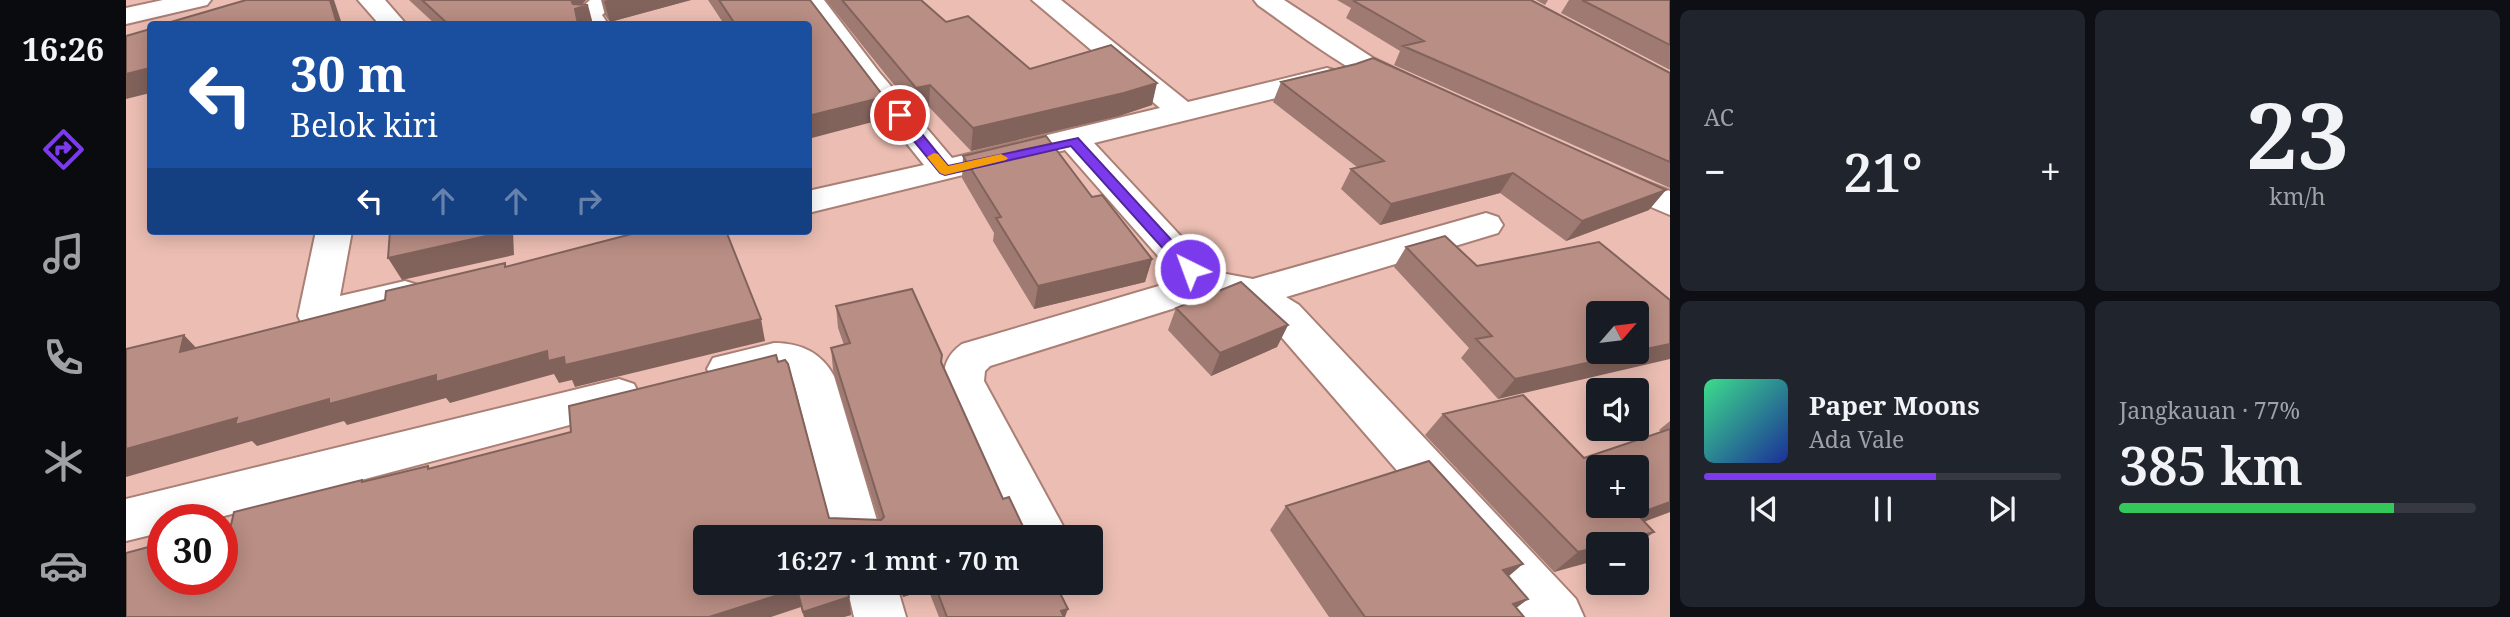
<!DOCTYPE html>
<html lang="id">
<head>
<meta charset="utf-8">
<style>
  body { margin:0; font-family:"Noto Serif",serif; background:#20242c; color:#f1f3f6; height:100vh; display:flex; flex-direction:column; font-size:26px; white-space:nowrap }
  * { box-sizing:border-box; margin:0 }
  p { font-size:23px; color:#9ea1a6 }
  .icon { flex:none; width:38px; height:38px; fill:none; stroke:currentColor; stroke-width:2; stroke-linecap:round; stroke-linejoin:round }
  .map { position:relative; flex:1; overflow:hidden }
  .drawer { display:flex; flex-direction:column; gap:10px; padding:10px; background:#0d0f14; width:840px }
  .drawer>* { flex:none }
  .guide { position:absolute; left:21px; top:21px; width:665px; height:214px; border-radius:7px; box-shadow:0 4px 18px #0003; background:#1a4fa0; color:#fff; overflow:hidden }
  .needle { width:46px; rotate:62deg }
  .controls { position:absolute; left:1460px; top:301px; display:grid; gap:14px }
  .controls a { display:grid; place-items:center; width:63px; height:63px; border-radius:7px; background:#171b24; box-shadow:0 4px 18px #0003; font-size:35px }
  .speed { position:absolute; left:21px; top:504px; display:flex; gap:14px; font-size:35px; font-weight:700; text-align:center }
  .speed>* { display:grid; place-content:center; width:91px; height:91px; border-radius:50%; background:#171b24; box-shadow:0 4px 18px #0003; line-height:1 }
  .speed .limit { border:10px solid #d22; background:#fff; color:#111 }
  .pin { position:absolute; display:grid; place-items:center; width:60px; height:60px; color:#fff; margin:-30px; border:4px solid #fff; border-radius:50%; box-shadow:0 2px 7px #0007 }
  .me { position:absolute; width:77px; margin:-38px; rotate:318deg; stroke-linejoin:round; filter:drop-shadow(0 0 5px #0008) }
  .turn { display:flex; align-items:center; gap:24px; height:147px; padding:0 28px; font-size:32px }
  .turn .icon { width:91px; height:91px; stroke-width:2.5 }
  .turn b { display:block; font-size:49px; line-height:60px }
  .lanes { display:flex; align-items:center; height:66px; padding:0 28px; background:#0003; justify-content:center; gap:35px; direction:ltr }
  .lanes .off { opacity:.35 }
  .big { font-size:52px; font-weight:600; line-height:1.1 }
  .drawer .tile { flex:1; display:flex; flex-direction:column; justify-content:center; gap:10px; min-width:0; padding:0 24px; border-radius:10px; background:#20242c }
  .drawer .dial { align-items:center; gap:0 }
  .dial b { font-size:91px; line-height:1 }
  .song { display:flex; align-items:center; gap:21px }
  .cover { width:84px; height:84px; border-radius:10px; background:linear-gradient(135deg,hsl(150 70% 55%),hsl(230 70% 35%)) }
  .played { height:7px; border-radius:4px; background:linear-gradient(90deg,#7c3aed 65%,#363941 65%) }
  .keys { display:flex; justify-content:space-around; direction:ltr }
  .heat { display:flex; justify-content:space-between; align-items:center; font-size:38px; direction:ltr }
  .charge { height:10px; border-radius:5px; background:linear-gradient(90deg,#34c759 77%,#363941 0) }
  .drawer .tiles { flex:1; display:grid; gap:10px; grid-template-columns:repeat(2,1fr) }
  .trip { position:absolute; left:567px; top:525px; width:410px; height:70px; border-radius:7px; background:#171b24; box-shadow:0 4px 18px #0003; font-weight:600; line-height:70px; text-align:center }
  main { display:flex; flex:1; min-height:0 }
  .tabs { display:flex; flex-direction:column; width:126px; justify-content:space-around; align-items:center; background:#090b0e; color:#9ea1a6 }
  .tabs .icon { width:49px; height:49px }
  .tabs .active { color:#7c3aed }
  .tabs b { font-size:32px; color:#f1f3f6 }
  .map>svg:first-child { display:block }
</style>
</head>
<body>
<main>
<nav class="tabs">
<b>16:26</b>
<svg class="icon active" aria-label="directions" viewBox="0 0 24 24"><path d="M12 3l9 9-9 9-9-9zM9 14v-3h6M13 9l2 2-2 2"/></svg>
<svg class="icon" aria-label="music" viewBox="0 0 24 24"><path d="M9 18V5l10-2v13"/><circle cx="6" cy="18" r="3"/><circle cx="16" cy="16" r="3"/></svg>
<svg class="icon" aria-label="phone" viewBox="0 0 24 24"><path d="M5 4h4l2 5-3 2q2 4 5 5l2-3 5 2v4C11 20 4 13 5 4z"/></svg>
<svg class="icon" aria-label="climate" viewBox="0 0 24 24"><path d="M12 3v18M4 7l16 10M4 17L20 7"/></svg>
<svg class="icon" aria-label="car" viewBox="0 0 24 24"><path d="M5 17H2v-5l4-1 3-4h7l3 4 3 1v5h-3M9 17h6M6 11h13"/><circle cx="7" cy="17" r="2"/><circle cx="17" cy="17" r="2"/></svg>
</nav>
<div class="map">
<svg width="1544" height="617" viewBox="0 0 1544 617">
  <rect width="100%" height="100%" fill="#ecbeb3"/>
  <g fill="none" stroke-linecap="round" stroke-linejoin="round">
    <g stroke="#aa7f75" stroke-width="4">
      <path id="minor" d="M 232,0 L 259,0 L 280,24 L 253,24 Z
        M 464,0 L 493,0 L 476,15 L 482,24 L 456,24 L 449,14 Z
        M 672,0 L 698,0 L 753,72 L 826,158 L 1034,108 L 906,0 L 935,0 L 1062,102 L 1201,68 L 1211,71 L 1215,77 L 1211,83 L 968,143 L 1077,260 L 1095,273 L 1127,279 L 1360,213 L 1372,217 L 1377,225 L 1372,233 L 1160,297 L 1173,305 L 1450,599 L 1458,617 L 1398,617 L 1145,325 L 1116,304 L 1084,297 L 864,366 L 859,371 L 858,381 L 943,537 L 894,537 L 816,382 C 819,364 821,355 836,344 L 1053,280 L 939,150 L 682,213 L 682,191 L 798,165 L 733,84 Z
        M 1128,0 L 1158,0 L 1247,58 L 1291,79 L 1295,85 L 1291,91 C 1256,100 1164,27 1132,5 Z
        M 1485,168 L 1544,191 L 1544,215 L 1473,185 L 1469,178 L 1473,171 Z
        M 190,231 L 226,231 L 214,296 L 279,281 L 292,285 L 298,295 L 292,305 L 191,330 L 177,326 L 172,316 Z
        M 648,343 C 674,343 695,352 708,376 L 756,537 L 708,537 L 668,383 C 650,363 625,383 604,385 C 599,385 593,382 587,380 L 581,369 L 587,358 Z
        M 493,379 L 508,384 L 514,396 L 508,408 L 83,520 L 37,520 L 37,532 L 0,541 L 0,499 Z
        M 720,583 L 770,583 L 780,617 L 728,617 Z"/>
    </g>
    <g stroke="#aa7f75" stroke-width="4">
      <path id="secondary" d="M 37,0 L 85,0 L 81,5 L 0,24 L 0,8 Z"/>
    </g>
    <use href="#minor" fill="#fff" fill-rule="evenodd"/>
    <use href="#secondary" fill="#fff" fill-rule="evenodd"/>
  </g>
  <path fill="#9f7a72" d="M 283,0 L 460,0 L 456,5 L 467,24 L 309,24 Z
    M 475,0 L 565,0 L 484,22 L 479,15 Z
    M 582,0 L 684,0 L 758,97 L 758,119 L 682,24 L 598,24 Z
    M 700,0 L 795,0 L 820,22 L 904,69 L 1026,105 L 993,116 L 845,151 L 803,107 L 789,111 Z
    M 1211,0 L 1405,0 L 1544,73 L 1544,188 L 1268,65 L 1274,51 L 1220,18 L 1225,8 Z
    M 1410,0 L 1422,0 L 1419,5 Z
    M 1443,0 L 1544,0 L 1544,70 L 1435,13 Z
    M 1155,82 L 1523,210 L 1440,241 L 1374,193 L 1254,225 L 1215,189 L 1225,169 L 1231,167 L 1147,102 Z
    M 837,156 L 966,197 L 1026,259 L 1019,282 L 908,309 L 867,241 L 868,233 L 836,178 Z
    M 1280,247 L 1351,266 L 1544,300 L 1372,399 L 1335,358 L 1343,348 L 1268,267 Z
    M 710,306 L 815,362 L 877,499 L 902,537 L 579,537 L 723,597 L 725,615 L 718,617 L 678,617 L 675,607 L 238,482 L 302,466 L 304,468 L 703,518 L 753,520 L 707,370 L 705,348 L 718,345 L 712,328 Z
    M 1050,308 L 1162,325 L 1151,347 L 1085,376 L 1042,330 Z
    M 1317,414 L 1458,458 L 1535,432 L 1533,430 L 1544,421 L 1544,512 L 1518,521 L 1528,532 L 1510,545 L 1428,572 L 1299,435 Z
    M 1160,506 L 1383,576 L 1402,599 L 1390,608 L 1398,617 L 1203,617 L 1144,530 Z
    M 771,583 L 929,583 L 939,617 L 813,617 L 802,589 L 777,597 Z"/>
  <path fill="#82635c" d="M 204,0 L 208,0 L 216,24 L 211,24 Z
    M 442,0 L 460,0 L 452,8 L 462,5 L 467,24 L 452,24 Z
    M 482,0 L 565,0 L 484,22 L 478,1 Z
    M 24,68 L 24,93 L 0,99 L 0,74 Z
    M 1031,83 L 1026,105 L 993,116 L 845,151 L 847,128 Z
    M 804,85 L 803,107 L 789,111 L 790,88 Z
    M 758,97 L 758,119 L 682,139 L 682,116 Z
    M 1387,173 L 1374,193 L 1254,225 L 1265,204 Z
    M 1540,190 L 1523,210 L 1440,241 L 1456,221 Z
    M 378,231 L 387,231 L 388,255 L 276,280 L 262,258 Z
    M 1026,259 L 1019,282 L 908,309 L 912,286 Z
    M 635,319 L 639,341 L 449,387 L 446,380 L 433,383 L 428,374 L 324,403 L 320,398 L 221,425 L 218,421 L 131,446 L 126,441 L 0,477 L 0,449 L 111,418 L 421,351 L 438,357 Z
    M 1162,325 L 1151,347 L 1085,376 L 1094,353 Z
    M 58,335 L 79,357 L 54,352 Z
    M 1544,344 L 1544,359 L 1372,399 L 1389,379 Z
    M 1544,502 L 1544,512 L 1486,534 L 1511,514 Z
    M 1528,532 L 1510,545 L 1482,544 Z
    M 1472,547 L 1472,560 L 1428,572 L 1452,552 Z
    M 1397,564 L 1369,588 L 1377,570 Z
    M 777,583 L 803,583 L 802,589 L 777,597 Z
    M 671,589 L 675,607 L 645,617 L 583,617 Z
    M 723,597 L 725,615 L 718,617 L 678,617 L 677,612 Z
    M 1402,599 L 1378,617 L 1387,604 Z
    M 942,609 L 939,617 L 933,617 L 935,611 Z"/>
  <path fill="#b98e84" stroke="#82635c" stroke-width="2" fill-rule="evenodd" d="M 120,0 L 204,0 L 211,24 L 38,24 Z
    M 296,0 L 445,0 L 447,4 L 462,5 L 449,9 L 452,24 L 322,24 Z
    M 593,0 L 684,0 L 758,97 L 682,116 L 682,24 L 609,24 Z
    M 716,0 L 795,0 L 820,22 L 842,16 L 904,69 L 985,45 L 1031,83 L 998,93 L 847,128 L 804,85 L 790,88 Z
    M 1230,0 L 1405,0 L 1544,73 L 1544,162 L 1277,46 L 1298,41 L 1228,1 Z
    M 1456,0 L 1544,0 L 1544,45 Z
    M 24,29 L 24,68 L 0,74 L 0,36 Z
    M 1247,58 L 1540,190 L 1456,221 L 1387,173 L 1265,204 L 1225,169 L 1258,161 L 1155,82 L 1230,64 Z
    M 920,136 L 966,197 L 976,195 L 1026,259 L 912,286 L 870,218 L 875,217 L 837,156 Z
    M 264,231 L 378,231 L 378,232 L 262,258 Z
    M 517,231 L 600,231 L 635,319 L 439,365 L 438,357 L 422,361 L 421,351 L 310,382 L 310,375 L 203,404 L 203,399 L 109,425 L 111,418 L 0,449 L 0,349 L 58,335 L 54,352 L 259,300 L 260,291 L 379,263 L 379,267 Z
    M 1319,236 L 1351,266 L 1473,242 L 1544,300 L 1544,344 L 1510,351 L 1510,313 L 1472,313 L 1472,352 L 1509,352 L 1389,379 L 1350,339 L 1366,336 L 1280,247 Z
    M 1115,282 L 1162,325 L 1094,353 L 1050,308 Z
    M 786,289 L 816,355 L 815,362 L 877,499 L 883,497 L 902,537 L 579,537 L 579,583 L 720,583 L 723,597 L 677,612 L 671,589 L 583,617 L 0,617 L 0,553 L 37,543 L 37,579 L 96,579 L 96,527 L 105,525 L 108,512 L 236,480 L 236,482 L 302,466 L 302,469 L 445,432 L 443,406 L 650,355 L 652,362 L 659,360 L 662,364 L 703,518 L 755,520 L 758,517 L 705,348 L 724,343 L 710,306 Z
    M 1397,395 L 1458,458 L 1544,429 L 1544,502 L 1511,514 L 1528,532 L 1482,544 L 1472,544 L 1472,547 L 1452,552 L 1317,414 ZM 1472,467 L 1510,467 L 1510,506 L 1472,506 Z
    M 1303,461 L 1397,564 L 1377,570 L 1402,599 L 1387,604 L 1398,617 L 1239,617 L 1160,506 Z
    M 808,583 L 929,583 L 942,609 L 935,611 L 938,617 L 821,617 Z"/>
  <path fill="#7c3aed" stroke="#51269a" stroke-width="2" d="M 774,111 L 778,112 L 822,166 L 952,138 L 1072,269 L 1069,273 L 1059,273 L 945,146 L 819,175 L 814,173 L 769,118 L 769,112 Z"/>
  <path fill="#f59e0b" d="M 808,153 L 812,154 L 822,166 L 875,154 L 882,158 L 880,160 L 819,175 L 814,173 L 801,157 Z"/>
</svg>
<div class="controls">
<a><svg class="needle" viewBox="-14 -14 28 28"><path d="M0-13l5 13h-10z" fill="#e53935"/><path d="M0 13l5-13h-10z" fill="#9ea1a6"/></svg></a>
<a><svg class="icon" aria-label="sound" viewBox="0 0 24 24"><path d="M4 9h4l5-4v14l-5-4H4zM17 9q2 3 0 6"/></svg></a>
<a>+</a>
<a>−</a>
</div>
<div class="speed"><div class="limit">30</div></div>
<div class="pin" style="left:774px;top:115px;background:#d93025"><svg class="icon" aria-label="arrive" viewBox="0 0 24 24"><path d="M6 21V4h12l-3 4 3 4H6"/></svg></div>
<svg class="me" style="left:1064px;top:269px" viewBox="-20 -20 40 40"><circle r="17" fill="#7c3aed" stroke="#fff" stroke-width="3"/><path d="M0-11L8 9 0 5-8 9z" fill="#fff"/></svg>
<div class="trip">16:27 · 1 mnt · 70 m</div>
<div class="guide">
<div class="turn"><svg class="icon" aria-label="left" viewBox="0 0 24 24"><path d="M17 20v-9H6M10 6l-5 5 5 5"/></svg><div><b>30 m</b>Belok kiri</div></div>
<div class="lanes"><svg class="icon" aria-label="left" viewBox="0 0 24 24"><path d="M17 20v-9H6M10 6l-5 5 5 5"/></svg><svg class="icon off" aria-label="ahead" viewBox="0 0 24 24"><path d="M12 20V5M6 11l6-6 6 6"/></svg><svg class="icon off" aria-label="ahead" viewBox="0 0 24 24"><path d="M12 20V5M6 11l6-6 6 6"/></svg><svg class="icon off" aria-label="right" viewBox="0 0 24 24"><path d="M7 20v-9h11M14 6l5 5-5 5"/></svg></div>
</div>
</div>
<section class="drawer">
<div class="tiles">
<div class="tile"><p>AC</p>
<div class="heat"><a>−</a><b class="big">21°</b><a>+</a></div>
</div>
<div class="tile dial"><b>23</b><p>km/h</p></div>
<div class="tile">
<div class="song"><i class="cover"></i><div><b>Paper Moons</b><p>Ada Vale</p></div></div>
<div class="played"></div>
<div class="keys"><svg class="icon" aria-label="previous" viewBox="0 0 24 24"><path d="M18 5L8 12l10 7zM5 5v14"/></svg><svg class="icon" aria-label="pause" viewBox="0 0 24 24"><path d="M8 5v14M16 5v14"/></svg><svg class="icon" aria-label="next" viewBox="0 0 24 24"><path d="M6 5l10 7-10 7zM19 5v14"/></svg></div>
</div>
<div class="tile"><p>Jangkauan · 77%</p><b class="big">385 km</b><div class="charge"></div></div>
</div>
</section>
</main>
</body>
</html>
